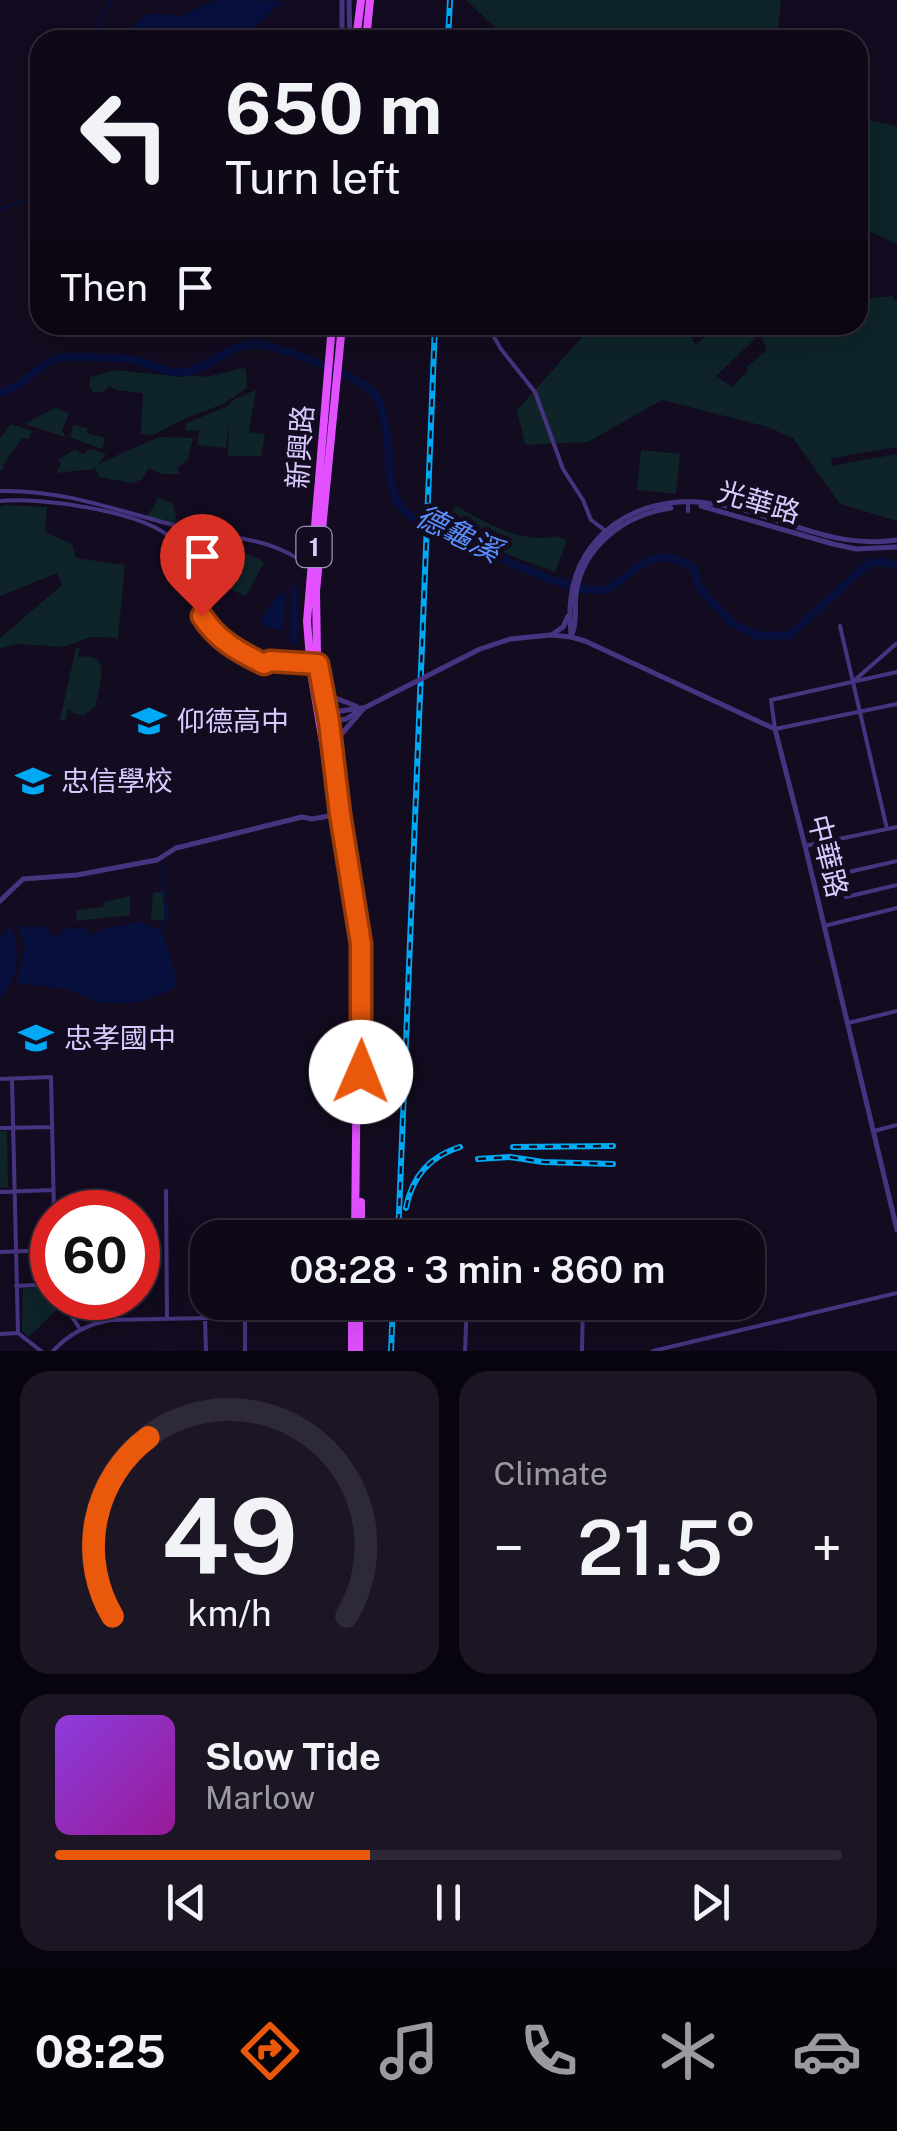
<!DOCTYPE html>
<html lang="en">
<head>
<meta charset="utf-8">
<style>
  body { margin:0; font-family:"Public Sans","Noto Sans TC",sans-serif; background:#1c1624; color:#f1f3f6; height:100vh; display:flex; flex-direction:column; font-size:38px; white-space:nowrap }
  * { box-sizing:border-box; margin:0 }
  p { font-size:32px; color:#9b9aa1 }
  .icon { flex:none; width:55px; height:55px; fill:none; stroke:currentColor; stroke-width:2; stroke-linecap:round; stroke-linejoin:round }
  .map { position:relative; height:1351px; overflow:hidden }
  .side { display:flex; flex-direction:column; gap:20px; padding:20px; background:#08040d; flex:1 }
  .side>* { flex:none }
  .top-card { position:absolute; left:30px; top:30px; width:838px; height:305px; border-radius:30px; box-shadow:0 10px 40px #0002,0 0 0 2px #2e2936; background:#0e0817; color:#f1f3f6; overflow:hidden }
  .speed { position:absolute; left:30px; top:1190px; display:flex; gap:20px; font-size:50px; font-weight:700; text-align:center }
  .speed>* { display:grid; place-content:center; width:130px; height:130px; border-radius:50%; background:#0e0817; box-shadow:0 10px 40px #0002,0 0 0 2px #2e2936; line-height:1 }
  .speed .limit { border:15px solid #d22; background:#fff; color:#111 }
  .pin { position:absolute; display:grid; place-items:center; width:85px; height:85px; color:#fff; margin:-102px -42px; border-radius:50% 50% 50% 0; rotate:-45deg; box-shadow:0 0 10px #0007 }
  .pin .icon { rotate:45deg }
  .me { position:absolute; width:110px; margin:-55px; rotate:1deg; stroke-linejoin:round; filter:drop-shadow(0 0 8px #0008) }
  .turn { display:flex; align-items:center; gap:35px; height:210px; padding:0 30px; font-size:45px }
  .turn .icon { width:130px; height:130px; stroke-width:2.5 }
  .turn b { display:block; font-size:70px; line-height:85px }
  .then { display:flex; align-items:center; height:95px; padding:0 30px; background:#0003; gap:20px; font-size:38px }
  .big { font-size:75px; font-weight:600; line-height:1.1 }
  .side .widget { flex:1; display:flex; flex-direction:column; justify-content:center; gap:15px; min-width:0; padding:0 35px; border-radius:30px; background:#1c1624 }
  .side .dial { align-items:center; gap:0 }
  .dial svg { height:260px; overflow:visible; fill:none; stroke:#2e2936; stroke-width:7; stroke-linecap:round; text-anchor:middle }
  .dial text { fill:#f1f3f6; stroke:none }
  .song { display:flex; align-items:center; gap:30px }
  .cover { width:120px; height:120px; border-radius:15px; background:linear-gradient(135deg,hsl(270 70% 55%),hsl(300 70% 35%)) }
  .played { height:10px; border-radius:5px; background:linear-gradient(90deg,#ea580c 40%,#2e2936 40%) }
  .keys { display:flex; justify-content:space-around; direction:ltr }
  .heat { display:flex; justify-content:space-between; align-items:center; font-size:55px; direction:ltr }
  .side .tiles { flex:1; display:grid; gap:20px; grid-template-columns:1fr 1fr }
  .widget:last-child { grid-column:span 2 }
  .trip { position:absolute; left:190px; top:1220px; width:575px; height:100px; border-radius:30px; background:#0e0817; box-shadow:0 10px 40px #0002,0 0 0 2px #2e2936; font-weight:600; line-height:100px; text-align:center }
  .tab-bar { display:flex; height:160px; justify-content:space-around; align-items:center; background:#060309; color:#9b9aa1 }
  .tab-bar .icon { width:70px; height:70px }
  .tab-bar .on { color:#ea580c }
  .tab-bar b { font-size:45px; color:#f1f3f6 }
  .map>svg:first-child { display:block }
</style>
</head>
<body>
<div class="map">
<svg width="897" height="1351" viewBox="0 0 897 1351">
  <rect width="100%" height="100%" fill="#130b1f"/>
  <path fill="#0e2429" d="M 466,0 L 781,0 L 777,40 L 505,40 L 503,35 Z
    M 858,118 L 897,126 L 897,244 L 858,226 Z
    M 858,293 L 870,298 L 893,296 L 893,299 L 897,300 L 897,447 L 832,458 L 831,466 L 897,454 L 897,521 L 840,504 L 793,438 L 768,427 L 662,400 L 588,442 L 525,445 L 517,410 L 593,325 L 684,325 L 696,345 L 718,325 L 750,325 L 755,339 L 716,376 L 732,387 L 748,370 L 747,367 L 767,350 L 756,325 L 858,325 Z
    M 246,368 L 247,388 L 223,404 L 188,417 L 153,435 L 141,434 L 143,393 L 115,390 L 110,386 L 104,391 L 94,393 L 89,387 L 90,377 L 114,370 L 182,377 C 192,374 200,378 210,376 C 222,374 233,369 246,368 Z
    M 256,390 L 249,432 L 265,434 L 261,456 L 228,456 L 229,425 L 226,448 L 197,445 L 199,431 L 185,430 L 187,423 L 230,405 L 231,401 Z
    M 56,407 L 69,414 L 62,430 L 65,437 L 25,424 Z
    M 11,424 L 32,431 L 29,439 L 22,438 L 3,465 L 4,470 L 0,470 L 0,438 Z
    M 73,425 L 87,428 L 87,433 L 105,438 L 102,449 L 70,437 Z
    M 159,437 L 193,438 L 188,459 L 177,468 L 179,474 L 162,474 L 149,468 L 141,480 L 131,483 L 99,477 L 95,467 L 93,469 L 56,473 L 61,464 L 58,460 L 75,449 L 83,454 L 90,449 L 106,454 L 98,464 Z
    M 641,450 L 680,454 L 676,494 L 637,490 Z
    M 158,497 L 173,504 L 178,526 L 145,518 L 153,508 Z
    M 4,505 L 47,507 L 45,532 L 72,544 L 76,558 L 125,565 L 118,638 L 91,637 L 63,647 L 20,644 L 0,648 L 0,638 L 62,585 L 57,573 L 0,596 L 0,507 Z
    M 455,506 C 486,522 521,545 557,536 L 567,541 L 555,572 L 504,553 L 447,519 Z
    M 239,549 L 264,562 L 246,596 L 207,580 Z
    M 76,648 L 80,649 L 78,657 C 114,650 99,687 95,707 L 84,715 L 74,714 L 68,708 L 65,721 L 60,720 Z
    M 165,891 L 168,918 L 164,921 L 151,919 L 153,893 Z
    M 130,896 L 130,915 L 76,921 L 77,910 L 103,907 L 104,902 Z
    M 0,1131 L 7,1131 L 8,1187 L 0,1188 Z
    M 52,1286 L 52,1298 L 56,1298 L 57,1309 L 29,1337 L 22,1331 L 23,1288 Z"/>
  <path fill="#070f3c" d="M 215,0 L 283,1 L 241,40 L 118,40 L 145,15 L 156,13 L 180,16 Z
    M 294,585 L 298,586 L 298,645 L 290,643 L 291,586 Z
    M 285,590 L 284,631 L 263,626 L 261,621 C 266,608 274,599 285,590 Z
    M 142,922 L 160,930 L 165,940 L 176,977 L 175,986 L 170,991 L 136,1003 L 100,1003 L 67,989 L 20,984 L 17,981 L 25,947 L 19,931 L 20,926 L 46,927 L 53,936 L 60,935 L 63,929 L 85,928 L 87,932 L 93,935 L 106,928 Z
    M 8,927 L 13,930 C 20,960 19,973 0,998 L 0,937 Z"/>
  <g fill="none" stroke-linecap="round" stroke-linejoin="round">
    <path stroke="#070f3c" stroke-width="2.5" d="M 94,40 C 96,24 105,15 111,0
      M 0,209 L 28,199 L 40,188
      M 160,930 L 166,919 L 162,862"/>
    <path stroke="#070f3c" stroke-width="8" d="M 0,393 C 7,390 14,387 21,383 C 33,375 43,362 58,358 C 71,355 119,358 134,360 C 151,363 167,375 185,372 C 210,368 228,345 255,344 C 275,344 359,377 373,392 C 380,400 384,417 386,427 C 394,470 378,509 433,527 C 438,528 444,528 448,529 C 455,531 460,538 466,543 C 472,547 480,549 487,552 C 513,563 575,594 602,590 C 611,589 620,581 627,575 C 652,554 669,552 695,569 L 698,586 L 733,624 L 758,636 L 790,635 L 869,563 L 881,562 L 897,565"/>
    <path stroke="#473480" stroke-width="4" d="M 487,325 L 501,349 L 535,392 L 563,469 L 583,500 L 591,520 L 606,531
      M 0,491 C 63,489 121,512 181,527 C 232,540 266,534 312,568
      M 0,501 C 40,497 148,511 175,542 C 181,550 202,587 203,596 C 203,604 200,610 204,618 C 213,639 250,661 270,667 C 281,671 296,671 308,672
      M 688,505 L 688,511
      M 840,626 L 887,829
      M 263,664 L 270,661 L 308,664
      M 897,672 L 771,700 L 775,729 L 897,704
      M 856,679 L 897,643
      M 831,841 L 846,897 L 897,885
      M 805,846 L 897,827
      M 840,874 L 897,861
      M 824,926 L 897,908
      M 848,1023 L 897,1011
      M 323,1074 L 357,1066
      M 0,1079 L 51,1077 L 54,1212
      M 12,1079 L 18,1333 L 41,1351
      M 0,1128 L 52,1127
      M 874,1131 L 897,1125
      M 166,1191 L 167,1318
      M 0,1192 L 53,1190
      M 0,1252 L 52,1250
      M 16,1286 L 52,1284
      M 67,1298 L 67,1309 L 80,1329
      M 205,1317 L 206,1351
      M 245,1317 L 245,1351
      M 0,1334 L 18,1333
      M 53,1351 C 70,1333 87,1325 110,1320 L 349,1315
      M 465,1351 L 467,1302
      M 582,1351 L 583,1302
      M 653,1351 L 897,1293"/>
    <path stroke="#473480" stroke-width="5" d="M 349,0 L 350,40
      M 342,40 L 342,0
      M 701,506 L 833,544 L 856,549 L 897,547
      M 553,634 L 563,627 L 568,616
      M 572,634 C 578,621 574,608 576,594 C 582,546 626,514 671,508
      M 551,635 L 571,637 L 585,641 L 775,729 L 806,850 L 897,1230
      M 571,637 C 570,624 569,611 571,598 C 578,535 636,498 697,502 C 768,506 822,551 897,540
      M 325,694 L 356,706
      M 327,713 L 361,708
      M 330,722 L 346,719 L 357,712
      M 333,744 L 364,708
      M 0,901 L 23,879 L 77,875 L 157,860 L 176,848 L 302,817 L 312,819 L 340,814"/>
    <path stroke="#e250ff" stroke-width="8" d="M 356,40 L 361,0
      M 366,40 L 370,0
      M 332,325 L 307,621 L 311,672 L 358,947 L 355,1238
      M 334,770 L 329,722 L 317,655 L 316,591 L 342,325
      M 361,1202 L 361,1238
      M 352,1302 L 352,1351
      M 359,1351 L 359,1302"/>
    <g stroke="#00a9f4" stroke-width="6">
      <path id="rail" d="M 448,40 L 450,0
        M 513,1147 L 613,1146
        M 478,1159 L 510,1157 L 543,1162 L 613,1164
        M 406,1208 C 412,1177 430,1156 460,1147
        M 398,1238 L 435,325
        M 391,1351 L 393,1302"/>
    </g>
    <use href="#rail" stroke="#130b1f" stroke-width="2.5" stroke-dasharray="8" stroke-linecap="butt"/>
    <path stroke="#473480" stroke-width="5" d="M 364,708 L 480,649 L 510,639 L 551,635"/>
  </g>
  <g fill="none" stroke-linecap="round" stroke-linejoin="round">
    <g stroke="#983908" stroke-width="25">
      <path id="route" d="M 202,616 C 217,640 239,652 264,664 L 270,661 L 318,664 L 329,722 L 340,814 L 361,944 L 361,1072"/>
    </g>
    <use href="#route" stroke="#ea580c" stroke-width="18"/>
  </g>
  <defs>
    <g id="school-bare" transform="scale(2.7)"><path d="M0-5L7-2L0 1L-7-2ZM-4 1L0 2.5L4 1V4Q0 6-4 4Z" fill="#00a9f4" stroke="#130b1f" stroke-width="2.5" paint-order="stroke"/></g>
  </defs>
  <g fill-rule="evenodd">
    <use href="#school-bare" x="149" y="721"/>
    <use href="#school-bare" x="33" y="781"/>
    <use href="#school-bare" x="36" y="1038"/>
  </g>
  <g text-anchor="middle" stroke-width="10" stroke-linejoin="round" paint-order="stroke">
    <rect fill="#130b1f" stroke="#9e90bc" stroke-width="2.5" x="296.5" y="527" width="35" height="40" rx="8"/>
    <g font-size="25" font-weight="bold" fill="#dac9ff">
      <text x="314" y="556">1</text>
    </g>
    <g font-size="28" fill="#dac9ff" stroke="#130b1f">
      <text transform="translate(300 447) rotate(-86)" y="10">新興路</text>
      <text transform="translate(759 502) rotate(16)" y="10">光華路</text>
      <text transform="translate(828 856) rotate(76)" y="10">中華路</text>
    </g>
    <g font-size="28" fill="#dac9ff" stroke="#130b1f" text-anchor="start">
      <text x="177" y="731">仰德高中</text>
      <text x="61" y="791">忠信學校</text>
      <text x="64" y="1048">忠孝國中</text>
    </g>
    <g font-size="30" font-style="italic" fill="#578fff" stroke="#130b1f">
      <text transform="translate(458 534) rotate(26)" y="10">德龜溪</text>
    </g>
  </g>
</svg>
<div class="speed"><div class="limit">60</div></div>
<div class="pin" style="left:202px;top:616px;background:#d93025"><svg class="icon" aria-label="arrive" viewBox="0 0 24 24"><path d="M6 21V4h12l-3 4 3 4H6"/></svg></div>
<svg class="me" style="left:361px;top:1072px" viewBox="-20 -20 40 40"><circle r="19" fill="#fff"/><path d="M0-13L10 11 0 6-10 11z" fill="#ea580c"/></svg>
<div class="trip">08:28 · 3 min · 860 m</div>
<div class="top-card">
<div class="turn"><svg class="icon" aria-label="left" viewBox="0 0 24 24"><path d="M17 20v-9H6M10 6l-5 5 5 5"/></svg><div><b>650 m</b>Turn left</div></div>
<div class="then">Then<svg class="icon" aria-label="arrive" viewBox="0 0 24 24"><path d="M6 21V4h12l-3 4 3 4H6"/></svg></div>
</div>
</div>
<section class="side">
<div class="tiles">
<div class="widget dial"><svg viewBox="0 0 100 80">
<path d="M14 69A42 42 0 1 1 86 69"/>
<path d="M14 69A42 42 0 0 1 25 14" stroke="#ea580c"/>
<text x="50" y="56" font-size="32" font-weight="700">49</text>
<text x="50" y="72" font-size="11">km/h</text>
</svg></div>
<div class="widget"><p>Climate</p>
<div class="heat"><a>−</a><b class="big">21.5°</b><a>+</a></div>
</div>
<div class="widget">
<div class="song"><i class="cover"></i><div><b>Slow Tide</b><p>Marlow</p></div></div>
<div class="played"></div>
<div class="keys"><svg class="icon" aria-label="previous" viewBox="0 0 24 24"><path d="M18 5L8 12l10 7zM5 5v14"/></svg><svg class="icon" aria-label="pause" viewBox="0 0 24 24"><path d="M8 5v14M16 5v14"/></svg><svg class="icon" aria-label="next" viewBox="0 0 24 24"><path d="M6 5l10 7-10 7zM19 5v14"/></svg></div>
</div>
</div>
</section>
<nav class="tab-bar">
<b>08:25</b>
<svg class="icon on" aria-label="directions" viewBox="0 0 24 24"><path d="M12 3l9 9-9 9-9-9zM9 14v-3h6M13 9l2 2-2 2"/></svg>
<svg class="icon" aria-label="music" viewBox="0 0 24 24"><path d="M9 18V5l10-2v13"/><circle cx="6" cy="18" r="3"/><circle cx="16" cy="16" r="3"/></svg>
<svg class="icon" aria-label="phone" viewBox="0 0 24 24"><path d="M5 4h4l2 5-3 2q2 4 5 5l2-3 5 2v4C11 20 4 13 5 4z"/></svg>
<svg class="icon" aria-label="climate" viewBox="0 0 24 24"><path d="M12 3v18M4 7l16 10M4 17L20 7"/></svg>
<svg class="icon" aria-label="car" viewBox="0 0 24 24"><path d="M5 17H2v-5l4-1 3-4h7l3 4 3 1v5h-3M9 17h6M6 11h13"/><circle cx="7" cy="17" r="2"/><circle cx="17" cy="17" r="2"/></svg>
</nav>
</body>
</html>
